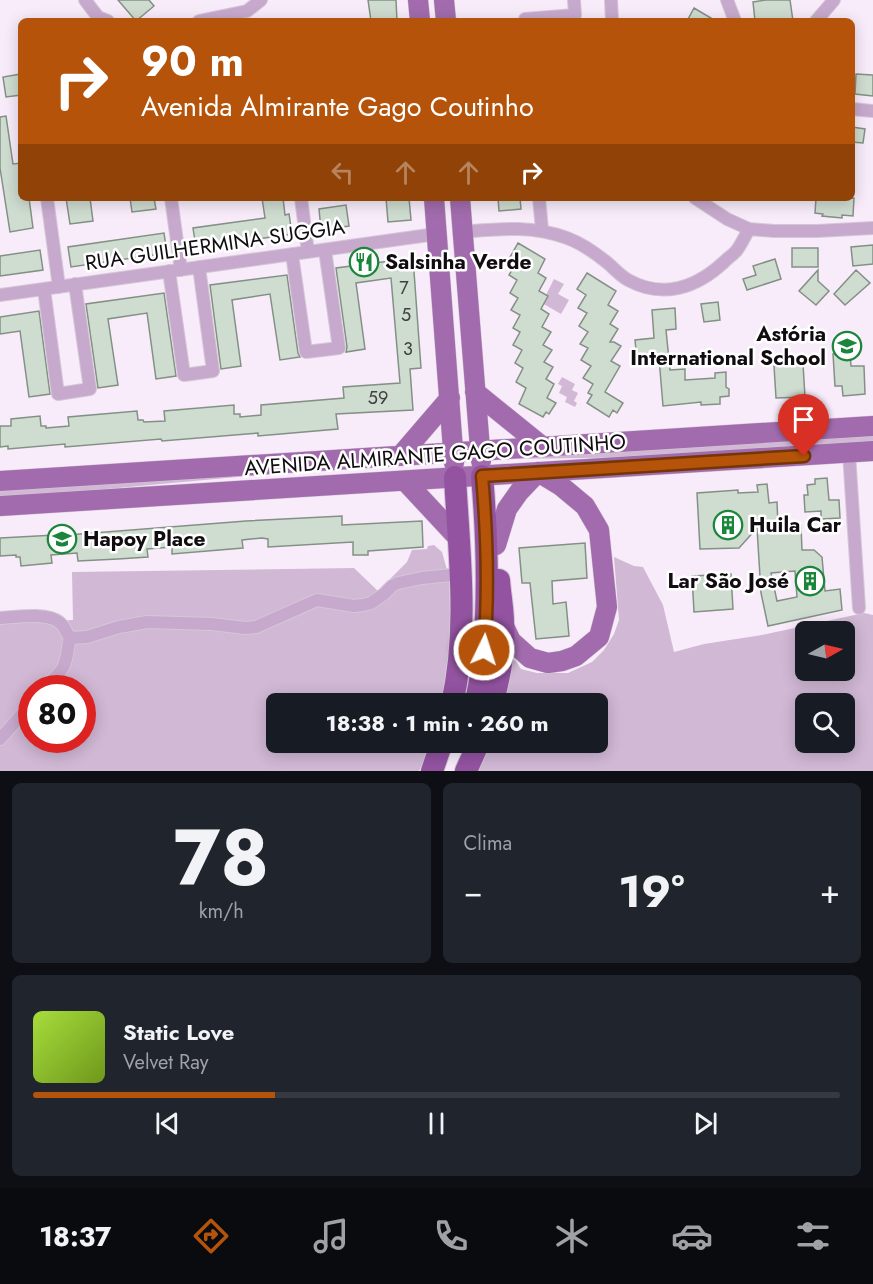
<!DOCTYPE html>
<html lang="pt">
<head>
<meta charset="utf-8">
<style>
  body { margin:0; font-family:Jost,sans-serif; background:#20242c; color:#f1f3f6; height:100vh; display:flex; flex-direction:column; font-size:22px; white-space:nowrap }
  * { box-sizing:border-box; margin:0 }
  p { font-size:20px; color:#9ea1a6 }
  .icon { flex:none; width:33px; height:33px; fill:none; stroke:currentColor; stroke-width:2; stroke-linecap:round; stroke-linejoin:round }
  .map { position:relative; height:771px; overflow:hidden }
  .side { display:flex; flex-direction:column; gap:12px; padding:12px; background:#0d0f14; flex:1 }
  .side>* { flex:none }
  .guide { position:absolute; left:18px; top:18px; width:837px; height:183px; border-radius:9px; box-shadow:0 3px 15px #0003; background:#b45309; color:#fff; overflow:hidden }
  .needle { width:39px; rotate:82deg }
  .fabs { position:absolute; left:795px; top:621px; display:grid; gap:12px }
  .fabs a { display:grid; place-items:center; width:60px; height:60px; border-radius:9px; background:#171b24; box-shadow:0 3px 15px #0003; font-size:30px }
  .speed { position:absolute; left:18px; top:675px; display:flex; gap:12px; font-size:30px; font-weight:700; text-align:center }
  .speed>* { display:grid; place-content:center; width:78px; height:78px; border-radius:50%; background:#171b24; box-shadow:0 3px 15px #0003; line-height:1 }
  .speed .limit { border:9px solid #d22; background:#fff; color:#111 }
  .pin { position:absolute; display:grid; place-items:center; width:51px; height:51px; color:#fff; margin:-62px -26px; border-radius:50% 50% 50% 0; rotate:-45deg; box-shadow:0 0 6px #0007 }
  .pin .icon { rotate:45deg }
  .me { position:absolute; width:66px; margin:-33px; rotate:4deg; stroke-linejoin:round; filter:drop-shadow(0 0 4px #0008) }
  .turn { display:flex; align-items:center; gap:21px; height:126px; padding:0 24px; font-size:27px }
  .turn .icon { width:78px; height:78px; stroke-width:2.5 }
  .turn b { display:block; font-size:42px; line-height:51px }
  .lanes { display:flex; align-items:center; height:57px; padding:0 24px; background:#0003; justify-content:center; gap:30px; direction:ltr }
  .lanes .off { opacity:.35 }
  .big { font-size:45px; font-weight:700; line-height:1.1 }
  .side .widget { flex:1; display:flex; flex-direction:column; justify-content:center; gap:9px; min-width:0; padding:0 21px; border-radius:9px; background:#20242c }
  .side .dial { align-items:center; gap:0 }
  .dial b { font-size:78px; line-height:1 }
  .song { display:flex; align-items:center; gap:18px }
  .cover { width:72px; height:72px; border-radius:9px; background:linear-gradient(135deg,hsl(80 70% 55%),hsl(80 70% 35%)) }
  .played { height:6px; border-radius:3px; background:linear-gradient(90deg,#b45309 30%,#363941 30%) }
  .keys { display:flex; justify-content:space-around; direction:ltr }
  .heat { display:flex; justify-content:space-between; align-items:center; font-size:33px; direction:ltr }
  .side .tiles { flex:1; display:grid; gap:12px; grid-template-columns:1fr 1fr }
  .widget:last-child { grid-column:span 2 }
  .trip { position:absolute; left:266px; top:693px; width:342px; height:60px; border-radius:9px; background:#171b24; box-shadow:0 3px 15px #0003; font-weight:700; line-height:60px; text-align:center }
  .menu { display:flex; height:96px; justify-content:space-around; align-items:center; background:#090b0e; color:#9ea1a6 }
  .menu .icon { width:42px; height:42px }
  .menu .active { color:#b45309 }
  .menu b { font-size:27px; color:#f1f3f6 }
  .map>svg:first-child { display:block }
</style>
</head>
<body>
<div class="map">
<svg width="873" height="771" viewBox="0 0 873 771">
  <rect width="100%" height="100%" fill="#f8ecfa"/>
  <path fill="#d1b8d5" fill-rule="evenodd" d="M 554,279 L 564,284 L 558,294 L 569,300 L 561,314 L 542,303 Z
    M 562,377 L 575,384 L 572,390 L 578,393 L 574,401 L 577,403 L 575,407 L 565,402 L 567,397 L 559,393 L 562,386 L 558,384 Z
    M 873,434 L 873,443 L 658,457 L 504,459 L 504,456 Z
    M 425,464 L 260,475 L 96,490 L 0,497 L 0,490 Z
    M 434,545 L 442,552 L 449,577 L 451,642 L 442,703 L 276,704 L 276,742 L 431,743 L 419,771 L 0,771 L 0,624 L 73,620 L 72,572 L 354,568 L 378,591 L 407,562 L 412,550 L 427,549 L 428,546 ZM 32,688 L 82,688 L 82,740 L 32,740 Z
    M 614,557 L 634,566 L 643,567 L 663,605 L 674,652 L 704,644 L 762,635 L 864,613 L 873,615 L 873,771 L 476,771 L 489,743 L 597,742 L 597,704 L 501,703 L 510,658 L 516,661 L 521,669 L 537,673 L 568,673 L 592,662 L 604,650 L 614,634 L 619,620 ZM 806,632 L 844,632 L 844,670 L 806,670 ZM 806,704 L 844,704 L 844,742 L 806,742 Z"/>
  <path fill="#cfdcd0" stroke="#849085" stroke-width="1.5" fill-rule="evenodd" d="M 118,0 L 149,0 L 154,6 L 136,21 Z
    M 368,0 L 396,0 L 397,21 L 371,21 Z
    M 766,0 L 790,0 L 793,21 L 755,21 L 753,2 Z
    M 694,8 L 716,21 L 687,21 Z
    M 21,74 L 21,95 L 6,97 L 3,77 Z
    M 856,74 L 873,75 L 873,96 L 855,94 Z
    M 6,116 L 13,164 L 21,163 L 21,198 L 29,198 L 33,228 L 10,232 L 0,168 L 0,117 Z
    M 852,127 L 865,129 L 863,143 L 852,142 Z
    M 66,198 L 90,198 L 93,221 L 70,224 Z
    M 130,198 L 154,198 L 156,209 L 132,212 Z
    M 262,198 L 283,198 L 285,215 L 289,214 L 292,234 L 196,248 L 193,228 L 265,218 Z
    M 386,198 L 409,198 L 411,220 L 388,222 Z
    M 498,198 L 520,198 L 521,209 L 499,211 Z
    M 816,198 L 854,198 L 853,216 L 842,215 L 842,218 L 822,216 L 823,214 L 815,213 Z
    M 346,205 L 349,226 L 321,230 L 319,209 Z
    M 164,233 L 167,253 L 71,267 L 68,247 Z
    M 518,243 L 545,259 L 538,273 L 546,278 L 539,291 L 548,296 L 541,309 L 549,314 L 542,327 L 551,332 L 543,345 L 552,350 L 544,362 L 553,367 L 546,379 L 554,384 L 547,398 L 556,403 L 549,414 L 546,412 L 543,417 L 519,404 L 526,388 L 516,382 L 523,368 L 515,363 L 522,350 L 513,345 L 520,332 L 513,328 L 520,315 L 511,310 L 518,298 L 510,293 L 517,280 L 509,275 L 516,263 L 509,259 Z
    M 873,245 L 873,264 L 853,266 L 851,247 Z
    M 792,248 L 818,248 L 818,267 L 792,267 Z
    M 40,250 L 43,270 L 0,276 L 0,256 Z
    M 413,258 L 421,368 L 410,369 L 413,410 L 336,414 L 338,429 L 258,436 L 258,433 L 162,441 L 161,439 L 65,447 L 65,444 L 8,449 L 8,446 L 0,447 L 0,426 L 11,426 L 11,419 L 40,416 L 41,426 L 46,426 L 46,428 L 69,426 L 68,417 L 137,411 L 138,420 L 143,420 L 144,422 L 165,421 L 164,411 L 234,405 L 234,414 L 240,414 L 240,417 L 261,415 L 261,405 L 344,398 L 343,387 L 400,383 L 391,278 L 356,283 L 365,349 L 346,352 L 347,347 L 336,268 Z
    M 775,259 L 781,279 L 747,290 L 743,279 L 756,275 L 753,266 Z
    M 818,270 L 818,281 L 829,291 L 816,305 L 799,291 Z
    M 856,270 L 870,283 L 845,305 L 834,294 Z
    M 587,273 L 616,291 L 608,305 L 618,311 L 610,324 L 618,329 L 610,342 L 614,342 L 621,346 L 611,361 L 620,366 L 605,392 L 623,403 L 617,413 L 613,410 L 609,417 L 587,403 L 592,395 L 588,393 L 593,384 L 583,378 L 591,366 L 581,360 L 588,348 L 580,344 L 588,332 L 579,326 L 587,313 L 578,308 L 586,295 L 577,289 Z
    M 287,275 L 298,353 L 300,357 L 280,360 L 270,294 L 232,300 L 241,366 L 221,369 L 210,285 Z
    M 164,293 L 176,376 L 156,379 L 147,313 L 108,319 L 118,385 L 98,388 L 86,304 Z
    M 718,302 L 720,320 L 704,322 L 701,304 Z
    M 675,308 L 676,329 L 666,330 L 670,370 L 685,369 L 685,380 L 715,378 L 715,373 L 726,372 L 726,387 L 729,389 L 729,396 L 720,397 L 720,404 L 701,405 L 701,402 L 663,406 L 659,358 L 637,360 L 635,340 L 654,338 L 652,310 Z
    M 39,311 L 50,394 L 29,397 L 20,331 L 0,334 L 0,317 Z
    M 850,353 L 851,366 L 864,366 L 865,394 L 843,396 L 842,386 L 835,386 L 833,354 Z
    M 803,364 L 805,397 L 776,398 L 774,366 Z
    M 827,478 L 829,500 L 839,500 L 840,518 L 821,519 L 821,511 L 805,512 L 804,495 L 808,495 L 807,485 L 815,484 L 815,479 Z
    M 767,484 L 769,503 L 777,502 L 778,526 L 801,525 L 802,550 L 814,550 L 822,557 L 825,591 L 840,589 L 842,610 L 768,626 L 761,593 L 757,528 L 739,548 L 700,549 L 697,493 L 738,490 L 738,493 L 758,492 L 757,485 ZM 795,571 L 797,597 L 777,601 L 771,573 Z
    M 342,516 L 342,525 L 422,521 L 423,547 L 368,551 L 368,555 L 353,555 L 353,542 L 268,547 L 268,539 L 262,538 L 242,540 L 243,548 L 172,554 L 172,547 L 147,549 L 148,557 L 118,559 L 78,561 L 77,553 L 51,555 L 52,563 L 21,566 L 20,557 L 16,557 L 16,555 L 0,556 L 0,538 L 55,535 L 55,536 L 246,521 Z
    M 585,543 L 587,578 L 552,581 L 553,604 L 566,602 L 569,636 L 536,639 L 530,583 L 522,583 L 519,548 Z
    M 731,574 L 733,609 L 694,612 L 692,576 Z"/>
  <g fill="none" stroke-linecap="round" stroke-linejoin="round">
    <g stroke="#d3c8d5" stroke-width="14">
      <path id="street" d="M 85,0 L 98,17 L 108,21
        M 611,0 L 612,21
        M 727,0 L 735,21
        M 199,21 L 247,11 L 261,0
        M 525,21 L 525,19 L 575,15 L 574,0
        M 816,21 L 834,0
        M 852,109 L 873,111
        M 47,198 L 59,287
        M 171,198 L 181,270
        M 301,198 L 308,252
        M 539,198 L 542,230
        M 695,198 L 727,219 L 749,229 L 774,231 L 817,231 L 873,228
        M 462,232 C 499,229 531,225 567,238 C 583,244 597,254 610,265 C 615,270 621,276 628,280 C 663,299 696,288 724,262 C 728,258 734,254 737,250 C 742,243 745,236 749,229
        M 292,254 L 306,352 L 339,348 L 325,250
        M 169,271 L 184,375 L 213,371 L 199,267
        M 44,289 L 58,394 L 90,389 L 75,284
        M 0,295 L 436,234
        M 849,453 L 859,608
        M 0,618 C 16,617 47,612 59,622 C 65,626 66,633 70,638
        M 70,638 L 87,637 L 119,627 L 147,622 L 212,624 L 245,628 L 256,627 L 317,600 L 354,606 L 363,605 L 371,603 L 384,594 L 392,586 L 398,583 L 422,578 L 461,574
        M 45,688 C 50,682 58,676 62,669 C 68,660 67,648 70,638
        M 0,739 L 32,703"/>
    </g>
    <g stroke="#d3c8d5" stroke-width="21">
      <path id="primary" d="M 418,0 L 420,21
        M 444,0 L 446,21
        M 434,198 L 454,463
        M 460,198 L 481,461
        M 475,392 L 543,447
        M 401,455 L 450,398
        M 0,481 L 873,426
        M 405,481 L 459,539
        M 0,506 L 873,451
        M 496,545 L 507,509 L 519,492 L 538,472
        M 503,624 L 511,641 L 530,658 L 548,663 L 562,661 L 576,656 L 599,637 L 607,607 L 599,530 L 585,506 L 561,486 L 538,472"/>
    </g>
    <g stroke="#d3c8d5" stroke-width="24">
      <path id="highway" d="M 452,704 C 469,629 459,553 455,477
        M 475,704 C 483,675 485,645 486,616 C 488,569 486,522 482,476
        M 492,704 C 499,680 505,648 503,623 C 503,609 500,595 499,580
        M 432,771 L 442,742
        M 466,771 L 479,742"/>
    </g>
    <use href="#street" stroke="#c7a9cd" stroke-width="12"/>
    <use href="#primary" stroke="#a26bad" stroke-width="20"/>
    <use href="#highway" stroke="#9353a1" stroke-width="22"/>
  </g>
  <g fill="none" stroke-linecap="round" stroke-linejoin="round">
    <g stroke="#753606" stroke-width="15">
      <path id="route" d="M 484,650 C 489,592 487,533 482,476 L 804,456"/>
    </g>
    <use href="#route" stroke="#b45309" stroke-width="10"/>
  </g>
  <defs>
    <g id="restaurant-ring" transform="scale(1.5)"><circle r="9.5" fill="#fefefe" stroke="#1b853b" stroke-width="1.5"/><path d="M-5-6h1v4h1v-4h1v4h1v-4h1v5L-1.5 .5V6h-2V.5L-5-1ZM5-6V6H3V1.5H1.5Q1.5-4 5-6Z" fill="#1b853b"/></g>
    <g id="school-ring" transform="scale(1.5)"><circle r="9.5" fill="#fefefe" stroke="#1b853b" stroke-width="1.5"/><path d="M0-5L7-2L0 1L-7-2ZM-4 1L0 2.5L4 1V4Q0 6-4 4Z" fill="#1b853b"/></g>
    <g id="building-ring" transform="scale(1.5)"><circle r="9.5" fill="#fefefe" stroke="#1b853b" stroke-width="1.5"/><path d="M-4-6H4V6H1V3H-1V6H-4ZM-2.5-4.3h1.7v1.8h-1.7ZM.8-4.3h1.7v1.8H.8ZM-2.5-1h1.7V.8h-1.7ZM.8-1h1.7V.8H.8Z" fill="#1b853b"/></g>
  </defs>
  <g fill-rule="evenodd">
    <use href="#restaurant-ring" x="364" y="262"/>
    <use href="#school-ring" x="847" y="346"/>
    <use href="#building-ring" x="728" y="525"/>
    <use href="#school-ring" x="62" y="539"/>
    <use href="#building-ring" x="810" y="581"/>
  </g>
  <g text-anchor="middle" stroke-width="5" stroke-linejoin="round" paint-order="stroke">
    <g font-size="18" fill="#404040">
      <text x="404" y="294">7</text>
      <text x="406" y="321">5</text>
      <text x="408" y="355">3</text>
      <text x="378" y="404">59</text>
    </g>
    <g font-size="21" fill="#100c10" stroke="#fefefe">
      <text transform="translate(215 245) rotate(-8)" y="7">RUA GUILHERMINA SUGGIA</text>
      <text transform="translate(435 455) rotate(-4)" y="7">AVENIDA ALMIRANTE GAGO COUTINHO</text>
    </g>
    <g font-size="21" font-weight="bold" fill="#100c10" stroke="#fefefe" text-anchor="start">
      <text x="385" y="269">Salsinha Verde</text>
      <text x="826" y="341" text-anchor="end">Astória<tspan x="826" dy="24">International School</tspan></text>
      <text x="749" y="532">Huila Car</text>
      <text x="83" y="546">Hapoy Place</text>
      <text x="789" y="588" text-anchor="end">Lar São José</text>
    </g>
  </g>
</svg>
<div class="fabs">
<a><svg class="needle" viewBox="-14 -14 28 28"><path d="M0-13l5 13h-10z" fill="#e53935"/><path d="M0 13l5-13h-10z" fill="#9ea1a6"/></svg></a>
<a><svg class="icon" aria-label="search" viewBox="0 0 24 24"><circle cx="10" cy="10" r="6"/><path d="M15 15l6 6"/></svg></a>
</div>
<div class="speed"><div class="limit">80</div></div>
<div class="pin" style="left:804px;top:456px;background:#d93025"><svg class="icon" aria-label="arrive" viewBox="0 0 24 24"><path d="M6 21V4h12l-3 4 3 4H6"/></svg></div>
<svg class="me" style="left:484px;top:650px" viewBox="-20 -20 40 40"><circle r="17" fill="#b45309" stroke="#fff" stroke-width="3"/><path d="M0-11L8 9 0 5-8 9z" fill="#fff"/></svg>
<div class="trip">18:38 · 1 min · 260 m</div>
<div class="guide">
<div class="turn"><svg class="icon" aria-label="right" viewBox="0 0 24 24"><path d="M7 20v-9h11M14 6l5 5-5 5"/></svg><div><b>90 m</b>Avenida Almirante Gago Coutinho</div></div>
<div class="lanes"><svg class="icon off" aria-label="left" viewBox="0 0 24 24"><path d="M17 20v-9H6M10 6l-5 5 5 5"/></svg><svg class="icon off" aria-label="ahead" viewBox="0 0 24 24"><path d="M12 20V5M6 11l6-6 6 6"/></svg><svg class="icon off" aria-label="ahead" viewBox="0 0 24 24"><path d="M12 20V5M6 11l6-6 6 6"/></svg><svg class="icon" aria-label="right" viewBox="0 0 24 24"><path d="M7 20v-9h11M14 6l5 5-5 5"/></svg></div>
</div>
</div>
<section class="side">
<div class="tiles">
<div class="widget dial"><b>78</b><p>km/h</p></div>
<div class="widget"><p>Clima</p>
<div class="heat"><a>−</a><b class="big">19°</b><a>+</a></div>
</div>
<div class="widget">
<div class="song"><i class="cover"></i><div><b>Static Love</b><p>Velvet Ray</p></div></div>
<div class="played"></div>
<div class="keys"><svg class="icon" aria-label="previous" viewBox="0 0 24 24"><path d="M18 5L8 12l10 7zM5 5v14"/></svg><svg class="icon" aria-label="pause" viewBox="0 0 24 24"><path d="M8 5v14M16 5v14"/></svg><svg class="icon" aria-label="next" viewBox="0 0 24 24"><path d="M6 5l10 7-10 7zM19 5v14"/></svg></div>
</div>
</div>
</section>
<nav class="menu">
<b>18:37</b>
<svg class="icon active" aria-label="directions" viewBox="0 0 24 24"><path d="M12 3l9 9-9 9-9-9zM9 14v-3h6M13 9l2 2-2 2"/></svg>
<svg class="icon" aria-label="music" viewBox="0 0 24 24"><path d="M9 18V5l10-2v13"/><circle cx="6" cy="18" r="3"/><circle cx="16" cy="16" r="3"/></svg>
<svg class="icon" aria-label="phone" viewBox="0 0 24 24"><path d="M5 4h4l2 5-3 2q2 4 5 5l2-3 5 2v4C11 20 4 13 5 4z"/></svg>
<svg class="icon" aria-label="climate" viewBox="0 0 24 24"><path d="M12 3v18M4 7l16 10M4 17L20 7"/></svg>
<svg class="icon" aria-label="car" viewBox="0 0 24 24"><path d="M5 17H2v-5l4-1 3-4h7l3 4 3 1v5h-3M9 17h6M6 11h13"/><circle cx="7" cy="17" r="2"/><circle cx="17" cy="17" r="2"/></svg>
<svg class="icon" aria-label="filters" viewBox="0 0 24 24"><path d="M4 7h16M4 17h16"/><circle cx="9" cy="7" r="2"/><circle cx="15" cy="17" r="2"/></svg>
</nav>
</body>
</html>
